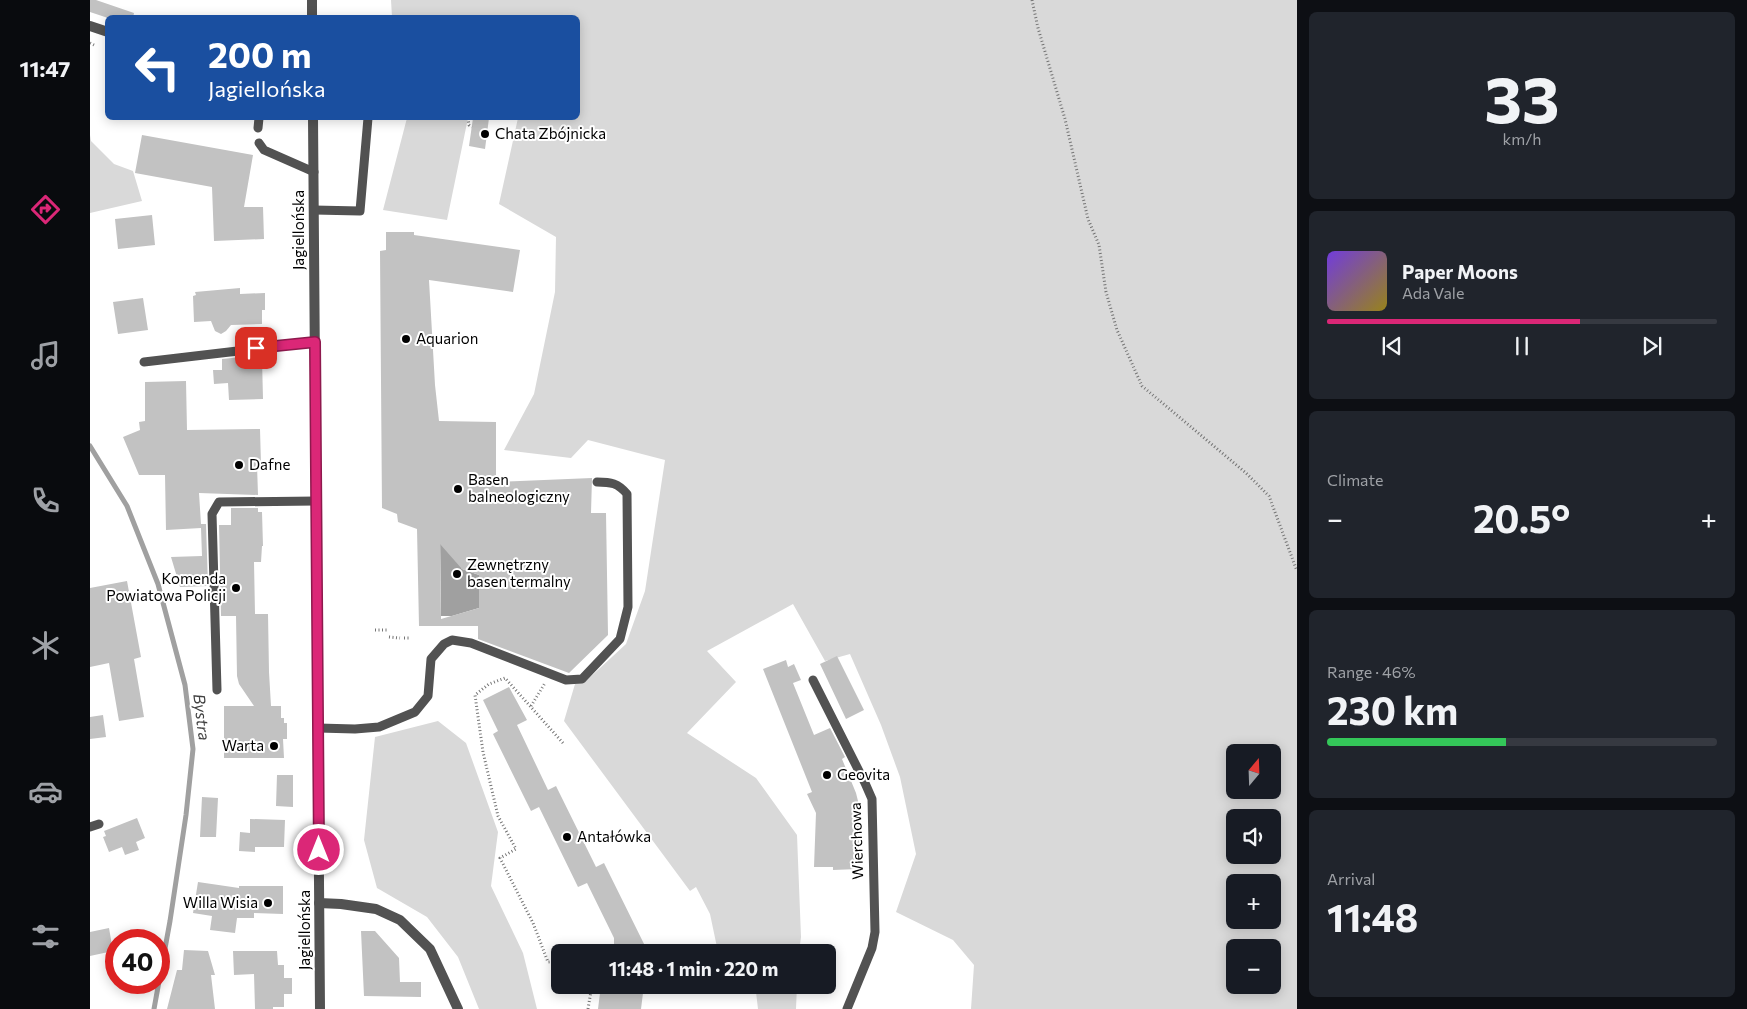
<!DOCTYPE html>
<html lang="en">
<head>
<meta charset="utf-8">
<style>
  body { margin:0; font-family:Commissioner,sans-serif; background:#20242c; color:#f1f3f6; height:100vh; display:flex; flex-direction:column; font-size:19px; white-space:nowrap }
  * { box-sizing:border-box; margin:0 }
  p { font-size:16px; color:#9ea1a6 }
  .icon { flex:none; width:28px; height:28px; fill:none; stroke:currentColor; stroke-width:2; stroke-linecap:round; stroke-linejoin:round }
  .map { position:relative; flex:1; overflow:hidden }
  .panel { display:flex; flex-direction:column; gap:12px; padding:12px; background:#0d0f14; width:450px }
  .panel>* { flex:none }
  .top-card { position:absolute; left:15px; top:15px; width:475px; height:105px; border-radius:8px; box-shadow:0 2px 12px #0003; background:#1a4fa0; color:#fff; overflow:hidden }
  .needle { width:32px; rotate:19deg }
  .controls { position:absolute; left:1136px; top:744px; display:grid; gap:10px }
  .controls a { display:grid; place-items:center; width:55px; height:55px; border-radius:8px; background:#171b24; box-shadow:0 2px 12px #0003; font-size:25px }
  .speed { position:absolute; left:15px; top:929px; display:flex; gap:10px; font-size:25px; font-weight:700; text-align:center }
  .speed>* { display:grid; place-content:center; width:65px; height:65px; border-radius:50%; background:#171b24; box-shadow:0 2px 12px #0003; line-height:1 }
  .speed .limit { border:8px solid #d22; background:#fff; color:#111 }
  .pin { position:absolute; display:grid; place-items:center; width:42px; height:42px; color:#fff; margin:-21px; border-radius:10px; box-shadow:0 2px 8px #0006 }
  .me { position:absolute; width:55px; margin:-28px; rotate:0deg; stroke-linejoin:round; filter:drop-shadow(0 0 4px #0008) }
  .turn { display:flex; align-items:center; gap:18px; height:105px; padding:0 20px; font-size:22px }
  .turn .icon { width:65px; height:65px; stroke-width:2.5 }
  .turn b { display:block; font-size:35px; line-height:42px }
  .big { font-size:38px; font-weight:700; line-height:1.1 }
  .panel .widget { flex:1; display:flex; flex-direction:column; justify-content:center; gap:8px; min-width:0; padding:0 18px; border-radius:8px; background:#20242c }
  .panel .dial { align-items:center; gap:0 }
  .dial b { font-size:65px; line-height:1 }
  .song { display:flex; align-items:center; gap:15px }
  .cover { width:60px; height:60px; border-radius:8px; background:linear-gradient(135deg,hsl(260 70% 55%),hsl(50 70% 35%)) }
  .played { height:5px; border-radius:2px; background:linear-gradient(90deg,#db2777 65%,#363941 65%) }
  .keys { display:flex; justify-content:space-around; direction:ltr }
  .heat { display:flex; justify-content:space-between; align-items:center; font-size:28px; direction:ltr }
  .charge { height:8px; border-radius:4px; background:linear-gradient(90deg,#34c759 46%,#363941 0) }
  .trip { position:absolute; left:461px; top:944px; width:285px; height:50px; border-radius:8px; background:#171b24; box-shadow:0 2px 12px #0003; font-weight:700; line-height:50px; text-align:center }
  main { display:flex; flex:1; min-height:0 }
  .menu { display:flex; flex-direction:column; width:90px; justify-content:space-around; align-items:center; background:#090b0e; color:#9ea1a6 }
  .menu .icon { width:35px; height:35px }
  .menu .on { color:#db2777 }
  .menu b { font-size:22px; color:#f1f3f6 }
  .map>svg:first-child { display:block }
</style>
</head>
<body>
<main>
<nav class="menu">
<b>11:47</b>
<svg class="icon on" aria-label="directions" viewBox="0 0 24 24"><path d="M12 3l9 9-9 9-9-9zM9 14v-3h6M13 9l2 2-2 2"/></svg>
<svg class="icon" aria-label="music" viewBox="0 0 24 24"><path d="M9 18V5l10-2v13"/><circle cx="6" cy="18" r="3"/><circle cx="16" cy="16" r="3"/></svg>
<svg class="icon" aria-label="phone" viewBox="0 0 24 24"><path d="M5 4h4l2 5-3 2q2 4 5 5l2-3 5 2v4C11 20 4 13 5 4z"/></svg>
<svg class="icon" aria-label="climate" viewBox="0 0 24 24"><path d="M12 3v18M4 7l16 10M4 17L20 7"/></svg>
<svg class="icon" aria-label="car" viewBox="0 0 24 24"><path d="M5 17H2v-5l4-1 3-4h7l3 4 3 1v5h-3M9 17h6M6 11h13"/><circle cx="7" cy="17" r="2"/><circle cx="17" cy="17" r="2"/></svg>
<svg class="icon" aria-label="filters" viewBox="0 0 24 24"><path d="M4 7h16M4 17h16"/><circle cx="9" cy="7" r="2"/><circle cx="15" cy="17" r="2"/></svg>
</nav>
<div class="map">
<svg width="1207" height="1009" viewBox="0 0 1207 1009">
  <rect width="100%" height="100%" fill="#fff"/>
  <path fill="#d9d9d9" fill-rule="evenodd" d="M 301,0 L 1207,0 L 1207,1009 L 881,1009 L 884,965 L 863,940 L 806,912 L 826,854 L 810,777 L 791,725 L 760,654 L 735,661 L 703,604 L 617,651 L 646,682 L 597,733 L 666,778 L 707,835 L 711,937 L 709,952 L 628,952 L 620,914 L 606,887 L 600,891 L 474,721 L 485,684 L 496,681 L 536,644 L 555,591 L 575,460 L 498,440 L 481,458 L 414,450 L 444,394 L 465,292 L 466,237 L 409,204 L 428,118 L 488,118 L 488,18 L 302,17 ZM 1145,752 L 1182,752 L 1182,790 L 1145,790 ZM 1145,818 L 1182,818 L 1182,855 L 1145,855 ZM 1145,882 L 1182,882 L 1182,920 L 1145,920 ZM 1145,948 L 1182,948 L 1182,985 L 1145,985 Z
    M 317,118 L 378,118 L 357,220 L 293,210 Z
    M 0,135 L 1,141 L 24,164 L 43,171 L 52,201 L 0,213 Z
    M 348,721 L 376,743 L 408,832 L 401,886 L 433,953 L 447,1009 L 389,1009 L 368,957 L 337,917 L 287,888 L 274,840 L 285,737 Z
    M 634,985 L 707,985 L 706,1009 L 668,1009 L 666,992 L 636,990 Z"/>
  <path fill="#a0a0a0" d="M 350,531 L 372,569 L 389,575 L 389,608 L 362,616 L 351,616 Z"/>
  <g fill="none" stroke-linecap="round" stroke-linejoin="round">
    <path stroke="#a0a0a0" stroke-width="5" d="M 0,446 L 37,506 L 68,584 L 95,685 L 103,749 L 96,815 L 80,921 L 64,1009"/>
  </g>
  <path fill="#c2c2c2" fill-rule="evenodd" d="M 0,0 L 6,0 L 44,13 L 43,18 L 18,18 L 0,12 Z
    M 383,118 L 399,118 L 395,149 L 379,146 Z
    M 52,135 L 163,155 L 154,207 L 173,207 L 174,239 L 124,241 L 122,187 L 45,173 Z
    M 62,215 L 65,245 L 28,249 L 25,219 Z
    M 296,232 L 324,232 L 324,235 L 430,250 L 423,292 L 339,280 L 345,385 L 349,421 L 406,422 L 406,482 L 502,478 L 501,513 L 516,513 L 518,635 L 479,673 L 388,639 L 388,626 L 329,626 L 327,529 L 308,522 L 307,514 L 292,508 L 290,251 L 296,250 ZM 350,544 L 372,569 L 389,575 L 389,608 L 351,619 Z
    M 150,288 L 150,294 L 175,293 L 175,310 L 172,310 L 172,324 L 141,325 L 136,331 L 131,334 L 125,331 L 121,321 L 104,322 L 103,296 L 106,295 L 105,292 Z
    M 53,298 L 58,330 L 28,334 L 23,302 Z
    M 152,357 L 152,360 L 172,359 L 173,399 L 139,400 L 138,383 L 124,384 L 123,370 L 132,370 L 132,359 Z
    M 96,381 L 97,430 L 170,429 L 171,465 L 167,465 L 168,495 L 109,493 L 111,524 L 116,524 L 118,586 L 90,587 L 81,557 L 112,556 L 111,528 L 76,530 L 75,475 L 49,475 L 33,437 L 50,430 L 49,422 L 55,421 L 55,382 Z
    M 141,508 L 168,508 L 168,512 L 172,512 L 173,546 L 172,546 L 171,562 L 164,562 L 165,614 L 178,614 L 179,672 L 181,706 L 191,706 L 191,718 L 194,718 L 194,723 L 197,723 L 197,739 L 193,739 L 194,758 L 134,758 L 134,706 L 164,706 L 149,684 L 147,676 L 146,616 L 131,616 L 129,525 L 141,525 Z
    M 37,581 L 51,657 L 44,659 L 54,717 L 29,721 L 19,663 L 0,667 L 0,588 Z
    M 747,656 L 774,710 L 756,719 L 730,664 Z
    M 696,660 L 698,667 L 704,664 L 711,680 L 703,683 L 724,735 L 740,728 L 755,757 L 752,759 L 766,793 L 770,809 L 768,869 L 743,870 L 743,867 L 724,867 L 726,813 L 717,794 L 722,792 L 673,669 Z
    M 419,687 L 437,720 L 427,725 L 458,790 L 466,786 L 506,867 L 514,863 L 558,952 L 524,952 L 524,938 L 497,883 L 488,887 L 449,807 L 441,811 L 403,734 L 408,731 L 393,700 Z
    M 13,715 L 16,737 L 0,739 L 0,717 Z
    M 187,775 L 203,775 L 203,807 L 186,806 Z
    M 112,797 L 128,798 L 126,837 L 110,837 Z
    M 47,818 L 55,838 L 46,842 L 49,850 L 35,855 L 32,847 L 19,852 L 13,837 L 16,836 L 14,831 Z
    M 160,819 L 195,820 L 194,847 L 165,847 L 165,852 L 149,851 L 150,832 L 160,833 Z
    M 108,882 L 149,888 L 149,886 L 193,886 L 193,914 L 164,913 L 164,918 L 147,918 L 145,933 L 120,930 L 122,916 L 103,913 Z
    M 19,928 L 23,951 L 0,956 L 0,932 Z
    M 271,931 L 285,931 L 309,958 L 310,982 L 331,982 L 331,997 L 274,996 Z
    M 94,950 L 118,951 L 125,975 L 121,975 L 125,1009 L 77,1009 L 87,970 L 92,970 Z
    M 143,951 L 187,951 L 188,965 L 194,965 L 194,978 L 202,978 L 202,994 L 194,994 L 194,1007 L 183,1007 L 183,1009 L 165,1009 L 164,974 L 144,975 Z
    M 511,985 L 554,985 L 551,1009 L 508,1009 Z"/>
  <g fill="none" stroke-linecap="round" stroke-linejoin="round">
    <path stroke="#747474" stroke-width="3" stroke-dasharray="1 2.5" stroke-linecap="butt" d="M 942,0 L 948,28 L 975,119 L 998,219 L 1009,245 L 1016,292 L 1027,330 L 1052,386 L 1156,473 L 1179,496 L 1207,571
      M 0,43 L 4,45
      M 378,118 L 379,125 L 382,127
      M 285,630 L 299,630
      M 299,637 L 310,638
      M 314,638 L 321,638
      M 441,706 L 455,683
      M 517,952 L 524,948
      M 470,961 L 458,962 L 443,923 L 410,858 L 426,849 L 408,816 L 393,752 L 385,695 L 399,684 L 415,678 L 473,743
      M 498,1009 L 502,985"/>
    <path stroke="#525252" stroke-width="9" d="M 168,128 L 169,118
      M 169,143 L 174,150 L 224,172
      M 224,210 L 270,211 L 278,118
      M 54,362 L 225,342
      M 723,680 L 775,783 L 782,799 L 785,932 L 782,948 L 757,1009
      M 127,690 L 122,514 L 129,502 L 226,501
      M 228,728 L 265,729 L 289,727 L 325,712 L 338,696 L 341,659 L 354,644 L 362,640 L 381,643 L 476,680 L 492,679 L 530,639 L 538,607 L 537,494 C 528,483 521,482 507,482
      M 0,827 L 9,824"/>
    <path stroke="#525252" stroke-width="10" d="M 0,26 L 18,32
      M 229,903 L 251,904 L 286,909 L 310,920 L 340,949 L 368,1009"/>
    <path stroke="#525252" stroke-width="10" d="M 222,18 L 222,0
      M 223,118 L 230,1009"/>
  </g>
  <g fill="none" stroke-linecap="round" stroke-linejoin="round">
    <g stroke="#8e194d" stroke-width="12">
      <path id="route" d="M 166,348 L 225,342 L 229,850"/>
    </g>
    <use href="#route" stroke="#db2777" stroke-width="9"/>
  </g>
  <g fill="#000" stroke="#fff" stroke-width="2">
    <circle cx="395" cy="134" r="5"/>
    <circle cx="316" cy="339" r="5"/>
    <circle cx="149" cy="465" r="5"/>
    <circle cx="368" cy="489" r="5"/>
    <circle cx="367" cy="574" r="5"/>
    <circle cx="146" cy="588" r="5"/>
    <circle cx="184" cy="746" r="5"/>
    <circle cx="737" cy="775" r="5"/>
    <circle cx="477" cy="837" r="5"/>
    <circle cx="178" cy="903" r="5"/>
  </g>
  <g text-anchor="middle" stroke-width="4" stroke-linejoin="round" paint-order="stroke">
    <g font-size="15" fill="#000" stroke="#fff" text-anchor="start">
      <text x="405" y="139">Chata Zbójnicka</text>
      <text x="326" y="344">Aquarion</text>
      <text x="159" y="470">Dafne</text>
      <text x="378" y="485">Basen<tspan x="378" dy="17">balneologiczny</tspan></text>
      <text x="377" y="570">Zewnętrzny<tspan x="377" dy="17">basen termalny</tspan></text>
      <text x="136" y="584" text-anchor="end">Komenda<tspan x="136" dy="17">Powiatowa Policji</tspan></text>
      <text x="174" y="751" text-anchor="end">Warta</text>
      <text x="747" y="780">Geovita</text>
      <text x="487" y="842">Antałówka</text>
      <text x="168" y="908" text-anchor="end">Willa Wisia</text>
    </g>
    <g font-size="15" fill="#000" stroke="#fff">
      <text transform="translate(209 230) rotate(-90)" y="5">Jagiellońska</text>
      <text transform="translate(767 841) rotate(-92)" y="5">Wierchowa</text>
      <text transform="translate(215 930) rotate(-90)" y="5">Jagiellońska</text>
    </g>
    <g font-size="16" font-style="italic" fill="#414141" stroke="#fff">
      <text transform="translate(112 717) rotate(83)" y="6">Bystra</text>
    </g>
  </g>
</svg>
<div class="controls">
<a><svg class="needle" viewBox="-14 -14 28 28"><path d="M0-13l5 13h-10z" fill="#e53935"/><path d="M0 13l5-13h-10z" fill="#9ea1a6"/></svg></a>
<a><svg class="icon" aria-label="sound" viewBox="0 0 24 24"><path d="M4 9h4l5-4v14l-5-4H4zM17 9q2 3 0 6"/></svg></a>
<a>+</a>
<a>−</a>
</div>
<div class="speed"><div class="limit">40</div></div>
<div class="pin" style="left:166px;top:348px;background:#d93025"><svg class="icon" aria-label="arrive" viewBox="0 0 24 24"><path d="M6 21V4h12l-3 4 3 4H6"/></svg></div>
<svg class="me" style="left:229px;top:850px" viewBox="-20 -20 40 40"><circle r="17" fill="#db2777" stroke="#fff" stroke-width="3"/><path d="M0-11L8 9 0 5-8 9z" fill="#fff"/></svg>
<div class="trip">11:48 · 1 min · 220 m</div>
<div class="top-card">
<div class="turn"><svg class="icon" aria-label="left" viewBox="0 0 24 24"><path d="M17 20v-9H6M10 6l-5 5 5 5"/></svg><div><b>200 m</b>Jagiellońska</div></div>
</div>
</div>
<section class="panel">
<div class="widget dial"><b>33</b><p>km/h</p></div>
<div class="widget">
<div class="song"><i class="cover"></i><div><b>Paper Moons</b><p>Ada Vale</p></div></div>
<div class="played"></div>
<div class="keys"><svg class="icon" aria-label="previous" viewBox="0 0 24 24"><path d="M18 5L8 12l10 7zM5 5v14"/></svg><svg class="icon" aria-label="pause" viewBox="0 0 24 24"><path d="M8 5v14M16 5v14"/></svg><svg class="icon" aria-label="next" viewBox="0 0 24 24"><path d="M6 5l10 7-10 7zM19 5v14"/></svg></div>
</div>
<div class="widget"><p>Climate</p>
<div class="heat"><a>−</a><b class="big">20.5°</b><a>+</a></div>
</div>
<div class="widget"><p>Range · 46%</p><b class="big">230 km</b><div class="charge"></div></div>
<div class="widget"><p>Arrival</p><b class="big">11:48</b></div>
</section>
</main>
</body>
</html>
